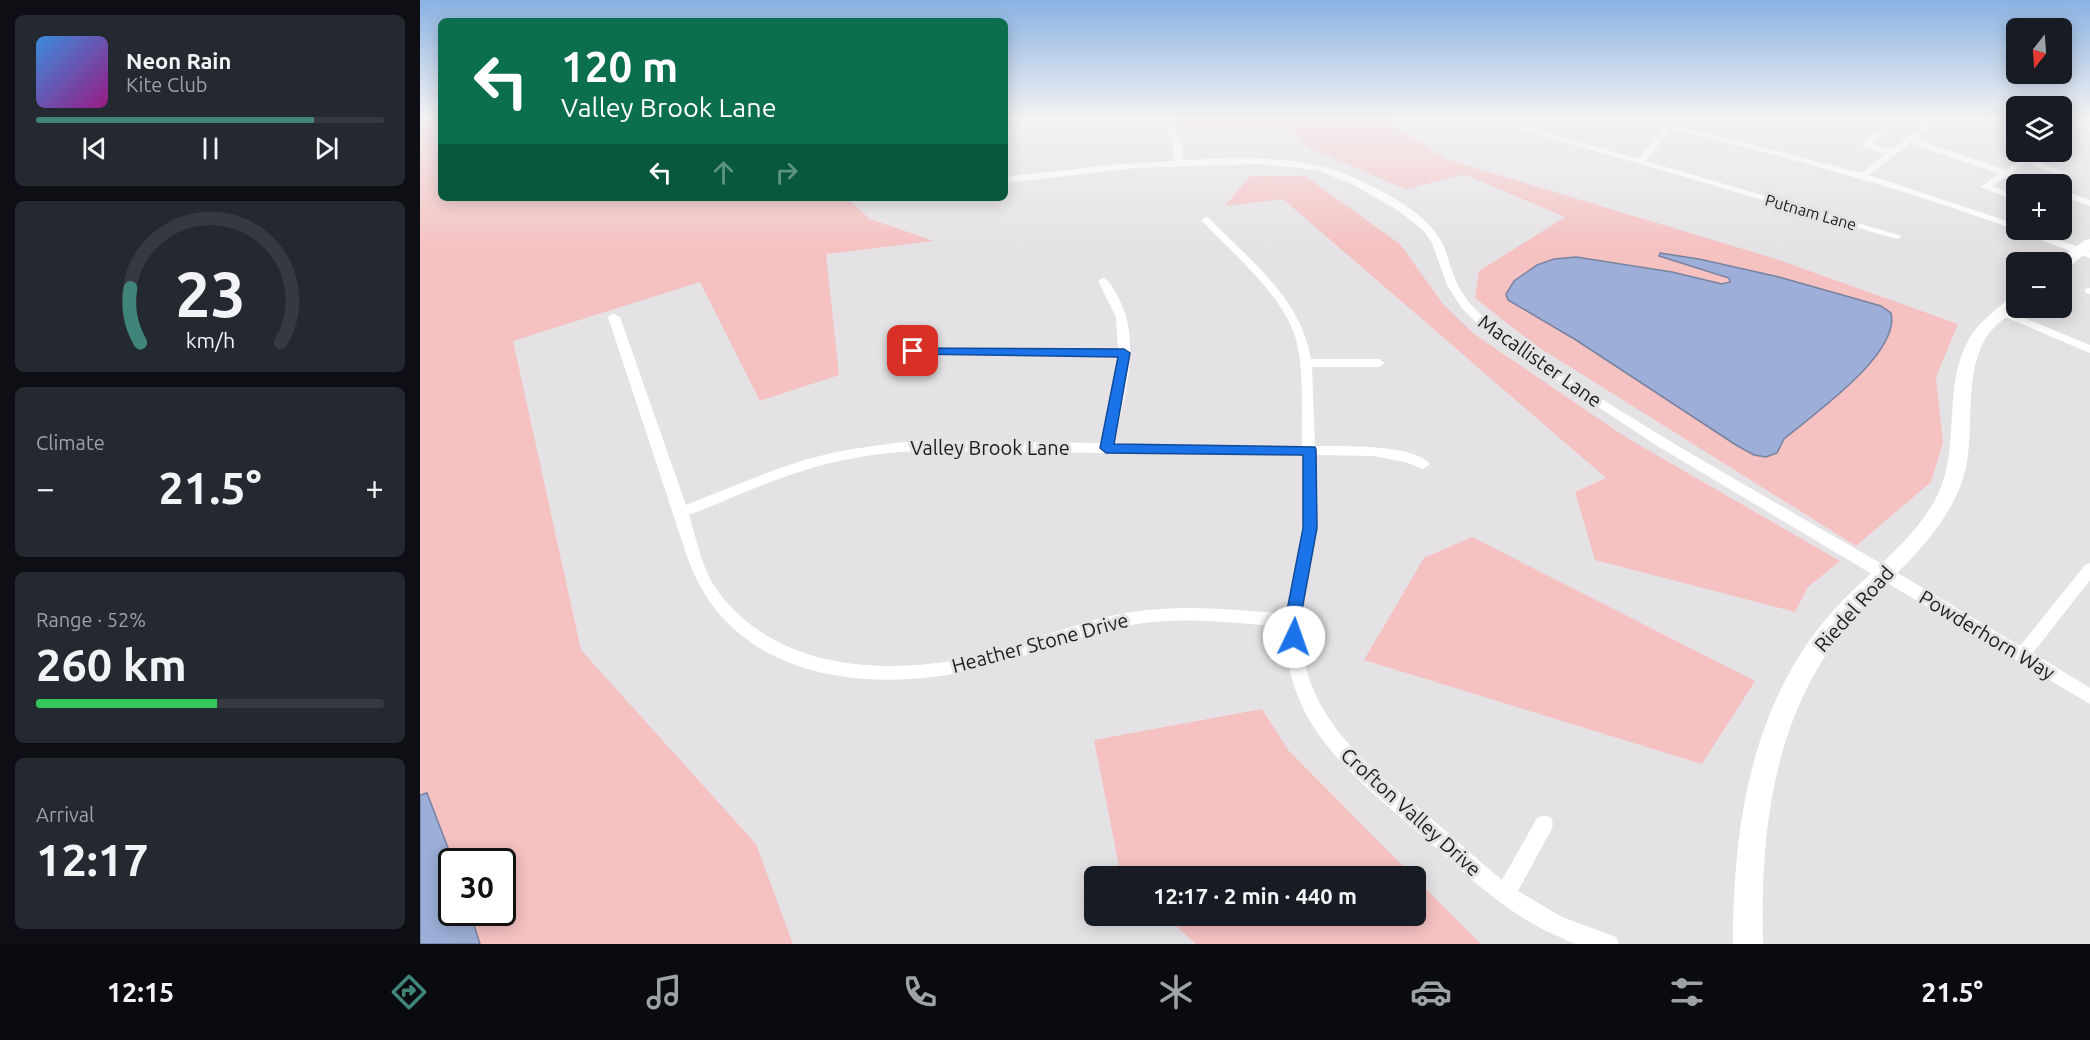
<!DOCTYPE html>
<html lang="en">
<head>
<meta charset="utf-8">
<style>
  body { margin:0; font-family:Ubuntu,sans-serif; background:#242831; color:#f1f3f6; height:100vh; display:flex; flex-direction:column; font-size:22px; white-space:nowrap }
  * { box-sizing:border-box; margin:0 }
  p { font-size:20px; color:#9ea1a6 }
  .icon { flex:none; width:33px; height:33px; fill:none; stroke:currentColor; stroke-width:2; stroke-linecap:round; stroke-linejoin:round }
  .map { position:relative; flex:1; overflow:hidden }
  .drawer { display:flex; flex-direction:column; gap:15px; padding:15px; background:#0d0f14; width:420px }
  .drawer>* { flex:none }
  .banner { position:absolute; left:18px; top:18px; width:570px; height:183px; border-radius:9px; box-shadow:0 3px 15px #0003; background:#0b6e4f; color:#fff; overflow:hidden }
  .needle { width:39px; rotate:197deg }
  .buttons { position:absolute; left:1586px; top:18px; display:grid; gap:12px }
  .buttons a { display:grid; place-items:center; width:66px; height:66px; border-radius:9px; background:#171b24; box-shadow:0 3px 15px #0003; font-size:30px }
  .speed { position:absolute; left:18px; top:848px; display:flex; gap:12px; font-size:30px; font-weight:700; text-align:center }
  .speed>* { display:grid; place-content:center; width:78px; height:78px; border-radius:50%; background:#171b24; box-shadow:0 3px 15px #0003; line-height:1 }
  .speed .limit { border:3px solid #111; border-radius:9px; background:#fff; color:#111 }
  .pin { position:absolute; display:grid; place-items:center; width:51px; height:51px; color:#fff; margin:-26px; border-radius:12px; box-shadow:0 3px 9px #0006 }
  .me { position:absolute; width:66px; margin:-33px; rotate:3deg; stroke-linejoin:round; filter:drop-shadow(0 0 4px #0008) }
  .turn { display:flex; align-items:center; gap:21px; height:126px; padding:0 24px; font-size:27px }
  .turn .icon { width:78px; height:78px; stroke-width:2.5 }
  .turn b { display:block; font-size:42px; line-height:51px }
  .lanes { display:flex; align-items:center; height:57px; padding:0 24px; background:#0003; justify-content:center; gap:30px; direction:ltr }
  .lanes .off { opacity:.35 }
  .big { font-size:45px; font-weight:600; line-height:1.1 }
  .drawer .tile { flex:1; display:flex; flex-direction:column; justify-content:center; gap:9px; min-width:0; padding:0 21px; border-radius:9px; background:#242831 }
  .drawer .dial { align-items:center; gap:0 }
  .dial svg { height:156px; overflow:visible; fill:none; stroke:#363941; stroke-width:7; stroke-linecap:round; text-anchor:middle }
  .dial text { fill:#f1f3f6; stroke:none }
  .song { display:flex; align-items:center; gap:18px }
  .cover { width:72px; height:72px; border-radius:9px; background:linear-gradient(135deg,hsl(210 70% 55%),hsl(310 70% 35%)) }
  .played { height:6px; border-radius:3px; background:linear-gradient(90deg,#40857a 80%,#363941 80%) }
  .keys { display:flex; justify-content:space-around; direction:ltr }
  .heat { display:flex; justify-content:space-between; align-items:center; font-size:33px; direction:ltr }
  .charge { height:9px; border-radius:4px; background:linear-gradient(90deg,#34c759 52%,#363941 0) }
  .trip { position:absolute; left:664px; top:866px; width:342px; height:60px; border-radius:9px; background:#171b24; box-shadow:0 3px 15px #0003; font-weight:600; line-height:60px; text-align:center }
  .tabs { display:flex; height:96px; justify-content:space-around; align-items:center; background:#090b0e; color:#9ea1a6 }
  .tabs .icon { width:42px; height:42px }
  .tabs .active { color:#40857a }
  .tabs b { font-size:27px; color:#f1f3f6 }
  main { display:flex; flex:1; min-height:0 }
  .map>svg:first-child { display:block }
</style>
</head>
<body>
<main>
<section class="drawer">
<div class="tile">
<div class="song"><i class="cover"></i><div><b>Neon Rain</b><p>Kite Club</p></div></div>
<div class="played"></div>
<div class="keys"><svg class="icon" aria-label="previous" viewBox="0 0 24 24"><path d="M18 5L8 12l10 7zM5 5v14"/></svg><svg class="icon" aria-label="pause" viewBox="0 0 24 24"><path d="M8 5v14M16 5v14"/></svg><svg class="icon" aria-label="next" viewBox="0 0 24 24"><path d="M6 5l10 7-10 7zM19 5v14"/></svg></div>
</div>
<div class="tile dial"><svg viewBox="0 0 100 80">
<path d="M14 69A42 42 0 1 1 86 69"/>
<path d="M14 69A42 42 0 0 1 9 41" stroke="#40857a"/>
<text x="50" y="56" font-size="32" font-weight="700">23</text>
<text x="50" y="72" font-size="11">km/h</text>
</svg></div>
<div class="tile"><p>Climate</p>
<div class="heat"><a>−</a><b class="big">21.5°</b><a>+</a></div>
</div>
<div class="tile"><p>Range · 52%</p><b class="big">260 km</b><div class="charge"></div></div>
<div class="tile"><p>Arrival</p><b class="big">12:17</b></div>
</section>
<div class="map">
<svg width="1670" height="944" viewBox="0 0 1670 944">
  <rect width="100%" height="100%" fill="#e5e2e6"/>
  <path fill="#f6c1c1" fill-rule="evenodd" d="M 0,117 L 21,117 L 21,198 L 427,198 L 450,219 L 514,241 L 406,254 L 419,375 L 340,401 L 280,282 L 93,341 L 161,650 L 336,844 L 373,944 L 0,944 ZM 32,861 L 82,861 L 82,912 L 32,912 Z
    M 753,117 L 961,117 L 1026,159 L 1356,259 L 1538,324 L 1516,377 L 1523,443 L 1511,482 L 1436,546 L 1115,345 L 1055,298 L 1059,271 L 1145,217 L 1044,174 L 986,189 L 889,148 L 872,132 L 855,130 L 854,128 L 763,129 Z
    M 830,176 L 885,176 L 980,244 L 1023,304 L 1054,334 L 1207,438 L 1420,561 L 1388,587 L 1375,612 L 1175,560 L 1155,492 L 1186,478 L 863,199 L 805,206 Z
    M 1052,537 L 1335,681 L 1282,764 L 944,660 L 1004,558 Z
    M 842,709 L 868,750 L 993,876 L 701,876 L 674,740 Z
    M 996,879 L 1061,944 L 776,944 L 744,915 L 996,915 Z"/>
  <path fill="#9dafd8" stroke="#7783a0" stroke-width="1.5" d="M 1240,253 L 1279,259 L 1359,277 L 1461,306 L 1471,313 C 1481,354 1391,416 1364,439 L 1357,453 L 1346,457 L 1334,455 L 1316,445 L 1156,340 L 1088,300 L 1086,294 L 1094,281 L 1117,265 L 1134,259 L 1156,257 L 1252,272 L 1302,284 L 1310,282 L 1309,278 L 1239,256 Z
    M 7,793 L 33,861 L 32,912 L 50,912 L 60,944 L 0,944 L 0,795 Z"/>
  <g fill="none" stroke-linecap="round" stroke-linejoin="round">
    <path fill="#fff" fill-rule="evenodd" d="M 736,117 L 745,117 C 757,129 763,143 763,160 C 823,158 886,153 941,181 C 968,194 1001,211 1018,236 C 1026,247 1028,261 1033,273 C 1041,298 1059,315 1080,330 C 1180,403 1289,464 1396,526 C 1465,565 1532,605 1600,646 L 1665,565 L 1670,563 L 1670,580 L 1613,653 L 1670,688 L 1670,704 L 1239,447 L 1096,353 L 1058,324 L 1041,307 L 1027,285 L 1012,243 L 1003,230 L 979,211 L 934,185 L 897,170 L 839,164 L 715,168 L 585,183 L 585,177 L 689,165 L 755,161 L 751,137 Z
      M 1060,117 L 1073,117 L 1218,159 L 1244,127 L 1208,117 L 1222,117 L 1248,123 L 1253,117 L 1261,117 L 1255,125 L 1441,173 L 1466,154 L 1442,146 L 1442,142 C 1467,124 1482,106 1512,126 L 1496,139 L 1585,170 L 1605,157 L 1648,173 C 1629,191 1609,184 1587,176 L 1572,186 L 1596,195 L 1596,201 L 1560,187 L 1579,174 L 1490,143 L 1449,175 L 1596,224 L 1596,230 L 1610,230 L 1670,251 L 1670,258 L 1598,232 L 1597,230 L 1593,229 C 1481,188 1367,157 1251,129 L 1226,161 L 1482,236 L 1477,239 L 1473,238 ZM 1482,121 L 1502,127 L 1471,150 L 1452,143 ZM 1606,163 L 1636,174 L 1622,184 L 1593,172 Z
      M 1641,121 L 1670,124 L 1670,130 L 1641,125 Z
      M 1641,190 L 1670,200 L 1670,206 L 1641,196 Z
      M 786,217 L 789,218 C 830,260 881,299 891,359 L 959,359 L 965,363 L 959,367 L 892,367 L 895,446 C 920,446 995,444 1010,464 L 1003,469 L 985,462 L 953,456 L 896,455 C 897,479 899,503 896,527 C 892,562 882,596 882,631 C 881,715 948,766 1007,815 C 1032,836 1056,859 1082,880 L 1117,818 L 1124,815 L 1131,818 L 1133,824 L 1131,830 L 1098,891 L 1142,917 L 1196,937 L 1199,944 C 1186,944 1171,944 1158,944 C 1150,943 1141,937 1133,934 C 1082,911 1044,872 1002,836 C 964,802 921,770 893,726 C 875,697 864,662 866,627 C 815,623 762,616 712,625 C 657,634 607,658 554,670 C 445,694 311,679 268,559 L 188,317 L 190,315 L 194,314 L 200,317 L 266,505 C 300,492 334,477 369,465 C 409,451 454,445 496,441 L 680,443 L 698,357 L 493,355 L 487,351 L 493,347 L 698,349 L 696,317 L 678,281 L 683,278 C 690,280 693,289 697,295 C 723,341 704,395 694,444 L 882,446 C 881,410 885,370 875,336 C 861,293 813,254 783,222 L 781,220 ZM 496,451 L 883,455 L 884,506 L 882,527 L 867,614 C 816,610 764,604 713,612 C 659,620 609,643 556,656 C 465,677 349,670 293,584 C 281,564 276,537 269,515 C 306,501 343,483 382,471 C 419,459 457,453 496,451 Z
      M 1670,288 L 1670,294 L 1665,293 L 1665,289 Z
      M 1582,309 L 1670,345 L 1670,353 L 1578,314 L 1578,310 Z"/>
    <path fill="#fff" fill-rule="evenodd" d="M 1670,239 L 1670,250 L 1646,269 L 1641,271 L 1641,262 L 1636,262 L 1665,240 Z
      M 1596,296 L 1598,308 C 1586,317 1573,326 1565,339 C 1539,386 1561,446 1537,494 C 1512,548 1464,582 1427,626 C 1353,717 1340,831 1343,944 L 1313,944 C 1313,826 1331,704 1412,612 C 1447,573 1495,541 1518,494 C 1541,445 1522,386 1549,339 C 1559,322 1575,310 1590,298 Z"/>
  </g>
  <linearGradient id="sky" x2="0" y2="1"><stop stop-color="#8ab2e2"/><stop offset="0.47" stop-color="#f3f2f4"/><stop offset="1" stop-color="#f3f2f4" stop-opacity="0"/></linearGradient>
  <rect width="1670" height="249" fill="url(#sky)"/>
  <path fill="#1a73e8" stroke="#114b97" stroke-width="1.5" d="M 493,348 L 704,349 L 710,353 L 694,444 L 895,447 L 896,450 L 897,528 L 880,621 L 882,637 L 879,642 L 874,643 L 868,642 L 865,621 L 883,528 L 883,455 L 686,453 L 680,448 L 698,357 L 489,354 L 489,349 Z"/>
  <g text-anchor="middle" stroke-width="6" stroke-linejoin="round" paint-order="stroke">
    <g font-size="16" fill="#1d1c1d" stroke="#e5e2e6">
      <text transform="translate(1391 212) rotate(16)" y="6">Putnam Lane</text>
    </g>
    <g font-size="20" fill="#1d1c1d" stroke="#e5e2e6">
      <text transform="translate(1120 361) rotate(35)" y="7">Macallister Lane</text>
      <text x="570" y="455">Valley Brook Lane</text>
      <text transform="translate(1434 609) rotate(-48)" y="7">Riedel Road</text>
      <text transform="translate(1567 635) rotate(31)" y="7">Powderhorn Way</text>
      <text transform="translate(620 643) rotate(-15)" y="7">Heather Stone Drive</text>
      <text transform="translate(991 812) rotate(42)" y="7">Crofton Valley Drive</text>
    </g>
  </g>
</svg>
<div class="buttons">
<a><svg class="needle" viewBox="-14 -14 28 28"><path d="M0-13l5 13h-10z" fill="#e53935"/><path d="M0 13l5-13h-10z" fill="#9ea1a6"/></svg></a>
<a><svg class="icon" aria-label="layers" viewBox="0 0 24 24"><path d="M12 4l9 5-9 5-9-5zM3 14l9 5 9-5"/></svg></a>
<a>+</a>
<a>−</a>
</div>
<div class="speed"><div class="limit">30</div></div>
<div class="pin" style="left:493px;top:351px;background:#d93025"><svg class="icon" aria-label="arrive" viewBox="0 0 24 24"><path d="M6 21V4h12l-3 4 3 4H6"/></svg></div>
<svg class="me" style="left:874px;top:637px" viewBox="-20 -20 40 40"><circle r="19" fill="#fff"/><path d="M0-13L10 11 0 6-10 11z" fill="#1a73e8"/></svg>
<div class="trip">12:17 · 2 min · 440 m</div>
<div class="banner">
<div class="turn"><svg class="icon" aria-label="left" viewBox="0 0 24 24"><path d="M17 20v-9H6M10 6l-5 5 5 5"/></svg><div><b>120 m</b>Valley Brook Lane</div></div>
<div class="lanes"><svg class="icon" aria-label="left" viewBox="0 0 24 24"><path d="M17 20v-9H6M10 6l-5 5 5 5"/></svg><svg class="icon off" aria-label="ahead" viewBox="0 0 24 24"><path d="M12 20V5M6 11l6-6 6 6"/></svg><svg class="icon off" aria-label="right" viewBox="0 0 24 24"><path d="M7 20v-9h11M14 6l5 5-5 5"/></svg></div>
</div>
</div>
</main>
<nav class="tabs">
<b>12:15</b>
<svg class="icon active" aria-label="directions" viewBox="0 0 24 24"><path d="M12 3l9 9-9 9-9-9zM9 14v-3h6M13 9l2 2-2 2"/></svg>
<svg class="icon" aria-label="music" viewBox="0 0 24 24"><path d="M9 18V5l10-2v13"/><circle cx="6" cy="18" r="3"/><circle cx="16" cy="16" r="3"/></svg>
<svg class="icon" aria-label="phone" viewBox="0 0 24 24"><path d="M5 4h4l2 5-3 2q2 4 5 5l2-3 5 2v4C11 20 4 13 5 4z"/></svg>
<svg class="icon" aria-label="climate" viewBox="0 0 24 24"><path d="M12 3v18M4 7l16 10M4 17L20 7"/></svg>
<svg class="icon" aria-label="car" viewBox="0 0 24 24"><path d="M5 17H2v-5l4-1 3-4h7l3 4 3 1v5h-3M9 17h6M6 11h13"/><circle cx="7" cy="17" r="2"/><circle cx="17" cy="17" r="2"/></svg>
<svg class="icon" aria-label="filters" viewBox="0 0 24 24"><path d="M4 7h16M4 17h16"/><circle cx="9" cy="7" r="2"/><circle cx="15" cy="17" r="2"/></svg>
<b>21.5°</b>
</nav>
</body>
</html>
